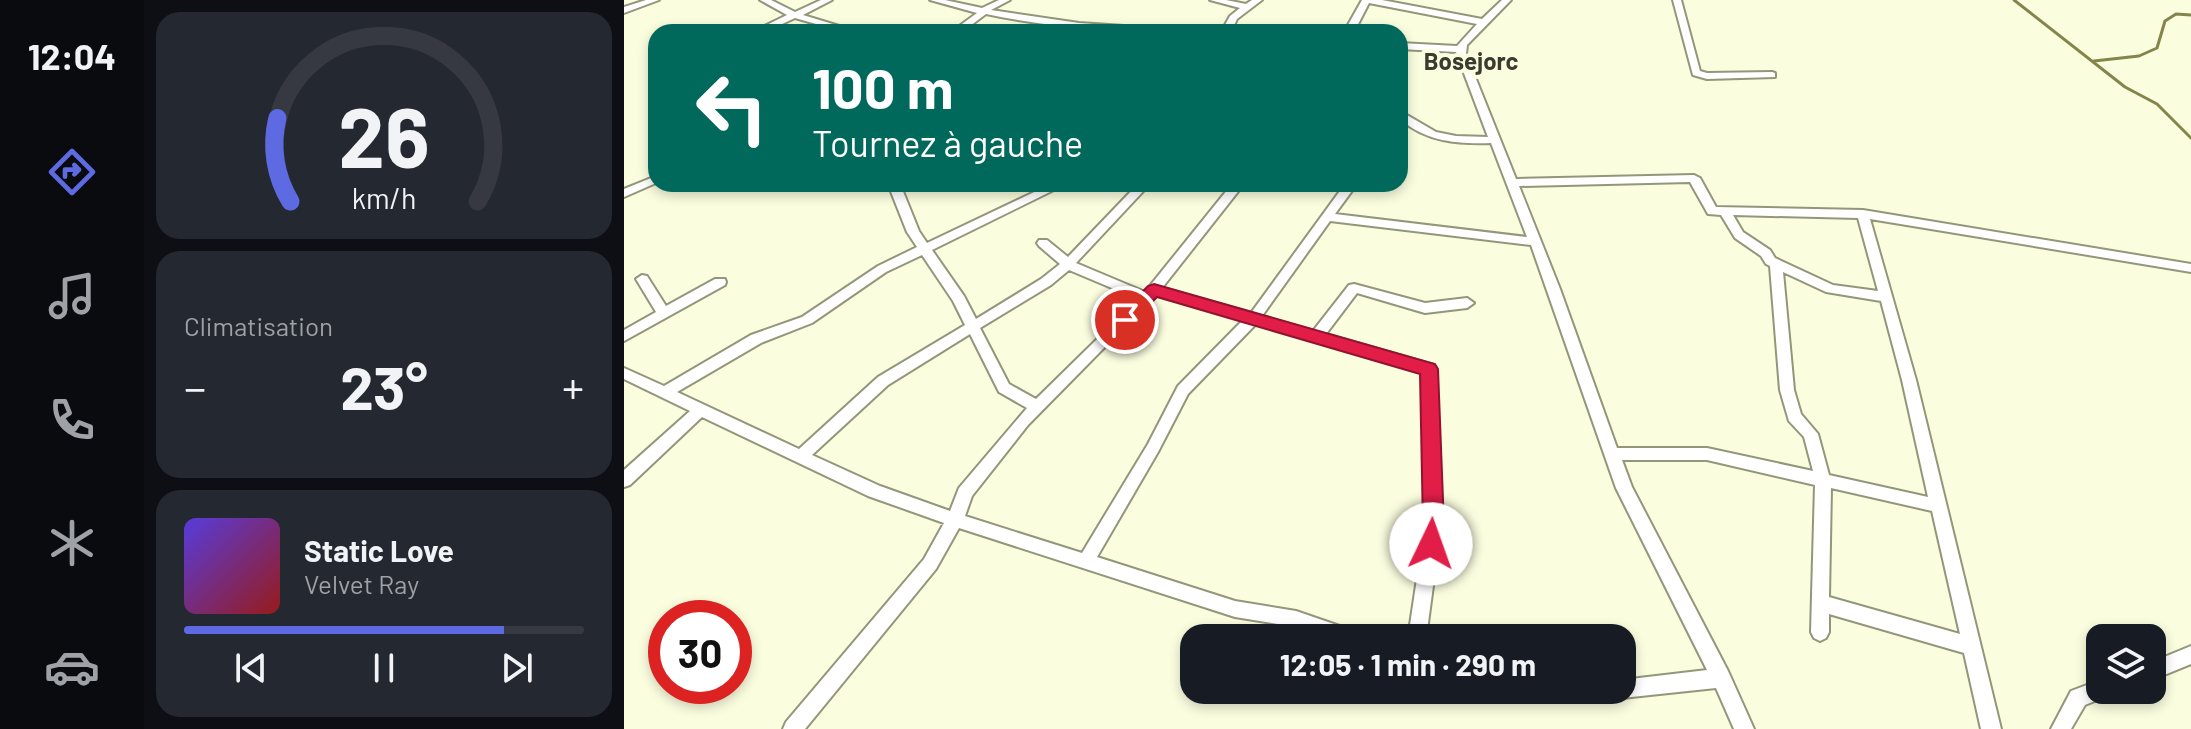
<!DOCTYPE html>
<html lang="fr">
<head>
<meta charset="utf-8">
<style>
  body { margin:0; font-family:Barlow,sans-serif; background:#242831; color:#f1f3f6; height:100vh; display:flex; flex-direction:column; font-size:30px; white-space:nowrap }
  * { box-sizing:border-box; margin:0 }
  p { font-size:26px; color:#9ea1a6 }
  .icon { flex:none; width:44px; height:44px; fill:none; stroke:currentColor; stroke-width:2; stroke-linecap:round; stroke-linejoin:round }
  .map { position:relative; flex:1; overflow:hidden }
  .drawer { display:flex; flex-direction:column; gap:12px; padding:12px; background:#0d0f14; width:480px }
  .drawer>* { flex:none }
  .guide { position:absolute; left:24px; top:24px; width:760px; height:168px; border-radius:24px; box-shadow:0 4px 12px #0003; background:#00695c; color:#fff; overflow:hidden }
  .buttons { position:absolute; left:1462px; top:624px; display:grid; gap:16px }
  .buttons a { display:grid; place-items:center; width:80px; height:80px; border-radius:16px; background:#171b24; box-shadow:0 4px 12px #0003; font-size:40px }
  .speed { position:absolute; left:24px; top:600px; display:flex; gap:16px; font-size:40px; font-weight:700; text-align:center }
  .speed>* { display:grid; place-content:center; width:104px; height:104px; border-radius:50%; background:#171b24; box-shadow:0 4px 12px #0003; line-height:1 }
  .speed .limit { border:12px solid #d22; background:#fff; color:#111 }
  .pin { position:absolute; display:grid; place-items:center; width:68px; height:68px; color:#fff; margin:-34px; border:4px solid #fff; border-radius:50%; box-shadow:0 2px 8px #0007 }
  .me { position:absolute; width:88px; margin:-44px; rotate:3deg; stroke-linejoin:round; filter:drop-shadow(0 0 6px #0008) }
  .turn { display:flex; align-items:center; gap:28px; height:168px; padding:0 32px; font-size:36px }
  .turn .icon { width:104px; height:104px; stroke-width:2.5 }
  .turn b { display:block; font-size:56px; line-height:68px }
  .big { font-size:60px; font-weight:700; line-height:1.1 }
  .drawer .widget { flex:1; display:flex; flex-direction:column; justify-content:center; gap:12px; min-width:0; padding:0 28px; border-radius:24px; background:#242831 }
  .drawer .dial { align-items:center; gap:0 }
  .dial svg { height:208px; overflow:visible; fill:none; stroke:#363941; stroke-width:7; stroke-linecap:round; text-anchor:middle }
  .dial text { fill:#f1f3f6; stroke:none }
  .song { display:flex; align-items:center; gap:24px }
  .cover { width:96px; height:96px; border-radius:12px; background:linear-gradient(135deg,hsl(250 70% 55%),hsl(0 70% 35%)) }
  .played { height:8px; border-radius:4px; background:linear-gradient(90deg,#5d6ae2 80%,#363941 80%) }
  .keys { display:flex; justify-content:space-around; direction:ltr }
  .heat { display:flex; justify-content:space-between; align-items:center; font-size:44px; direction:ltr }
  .trip { position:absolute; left:556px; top:624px; width:456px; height:80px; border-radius:24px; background:#171b24; box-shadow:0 4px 12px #0003; font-weight:700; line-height:80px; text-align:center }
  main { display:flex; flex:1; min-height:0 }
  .dock { display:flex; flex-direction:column; width:144px; justify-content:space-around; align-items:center; background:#090b0e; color:#9ea1a6 }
  .dock .icon { width:56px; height:56px }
  .dock .on { color:#5d6ae2 }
  .dock b { font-size:36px; color:#f1f3f6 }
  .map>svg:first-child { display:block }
</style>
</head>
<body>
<main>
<nav class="dock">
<b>12:04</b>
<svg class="icon on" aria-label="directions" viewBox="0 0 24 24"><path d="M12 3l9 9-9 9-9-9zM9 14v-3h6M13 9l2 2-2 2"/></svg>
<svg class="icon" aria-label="music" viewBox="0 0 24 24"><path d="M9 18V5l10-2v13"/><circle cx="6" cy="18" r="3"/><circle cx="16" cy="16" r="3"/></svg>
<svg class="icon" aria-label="phone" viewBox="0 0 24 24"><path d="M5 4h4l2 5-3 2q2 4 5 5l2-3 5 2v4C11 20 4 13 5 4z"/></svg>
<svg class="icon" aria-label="climate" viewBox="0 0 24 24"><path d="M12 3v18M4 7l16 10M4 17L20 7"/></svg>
<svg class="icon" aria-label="car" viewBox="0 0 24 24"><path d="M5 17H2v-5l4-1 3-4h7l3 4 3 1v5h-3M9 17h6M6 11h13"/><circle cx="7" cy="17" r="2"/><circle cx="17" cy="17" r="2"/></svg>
</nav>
<section class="drawer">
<div class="widget dial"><svg viewBox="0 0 100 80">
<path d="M14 69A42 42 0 1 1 86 69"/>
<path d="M14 69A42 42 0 0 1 9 37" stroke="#5d6ae2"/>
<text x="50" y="56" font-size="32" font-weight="700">26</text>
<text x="50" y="72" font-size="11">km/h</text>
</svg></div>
<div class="widget"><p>Climatisation</p>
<div class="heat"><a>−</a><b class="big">23°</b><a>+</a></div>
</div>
<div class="widget">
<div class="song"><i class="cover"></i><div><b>Static Love</b><p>Velvet Ray</p></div></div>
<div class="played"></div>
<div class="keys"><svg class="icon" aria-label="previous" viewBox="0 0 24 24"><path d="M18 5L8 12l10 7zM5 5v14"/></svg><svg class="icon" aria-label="pause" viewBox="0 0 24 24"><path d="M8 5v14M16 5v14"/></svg><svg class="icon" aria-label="next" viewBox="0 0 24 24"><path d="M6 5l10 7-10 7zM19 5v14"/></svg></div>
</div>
</section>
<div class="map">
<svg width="1567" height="729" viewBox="0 0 1567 729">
  <rect width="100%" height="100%" fill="#fbfddf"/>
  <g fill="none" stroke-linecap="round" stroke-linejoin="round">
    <path stroke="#84854a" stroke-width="3" d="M 1390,0 L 1501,87 L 1533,104 L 1567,138
      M 1470,61 L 1515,56 L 1533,48 L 1541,21 L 1552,14 L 1567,15"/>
    <g stroke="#94967a" stroke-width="4">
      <path id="minor" d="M 22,0 L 35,0 L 0,13 L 0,7 Z
        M 136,0 L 147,0 L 171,12 L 197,0 L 208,0 L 179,15 L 235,32 L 220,32 L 171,18 L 141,32 L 128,32 L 163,15 Z
        M 306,0 L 321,0 L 358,8 L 375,0 L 386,0 L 367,10 L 455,23 L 545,29 L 550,32 C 486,32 424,27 362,14 L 338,32 L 327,32 L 353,13 Z
        M 586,0 L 602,0 L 622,4 L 628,0 L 638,0 L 613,19 L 607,32 L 597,32 L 606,16 L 616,8 Z
        M 738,0 L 758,0 L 858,19 L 878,0 L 887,0 L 843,45 L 842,54 L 892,179 L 1070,175 L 1076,178 L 1092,207 L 1239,210 L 1567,264 L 1567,272 L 1246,219 L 1292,380 L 1377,729 L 1357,729 L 1340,653 L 1205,614 L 1205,632 L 1202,638 L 1196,641 L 1190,638 L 1187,632 L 1191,485 L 1083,460 L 998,460 L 1008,487 L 1104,671 L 1130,729 L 1110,729 L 1092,688 L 998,698 L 994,697 C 980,702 952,702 938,697 L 936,690 L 998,690 L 998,680 L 1083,670 L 992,488 L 907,245 L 706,221 L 638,316 L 689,331 L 725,285 L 730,284 L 801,303 L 843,298 L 850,303 L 843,308 L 801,313 L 733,293 L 702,334 L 810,365 L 812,369 L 817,526 L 802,638 L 784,638 L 801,526 L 798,372 L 632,324 L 564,394 L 534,452 L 473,557 L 611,601 L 672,611 L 733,632 L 736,638 L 702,638 L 672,627 L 611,617 L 335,528 L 312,569 L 181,729 L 159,729 L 162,722 L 300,559 L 320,523 L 244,496 L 78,417 L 6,485 L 0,487 L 0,470 L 66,411 L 0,379 L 0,368 L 40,386 L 127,335 L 178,317 L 254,266 L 293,247 L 283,232 L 264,184 L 276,184 L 295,231 L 303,243 L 427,184 L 442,184 L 308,250 L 340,296 L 352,319 L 417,279 L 436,264 L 415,246 L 413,243 L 415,240 L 423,240 L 444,257 L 514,184 L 526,184 L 452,263 L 521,292 L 608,184 L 620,184 L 538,288 L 627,313 L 721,184 L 733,184 L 711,214 L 903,237 L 867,143 C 834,144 802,142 776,119 L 776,111 L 812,132 L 832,136 L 864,137 L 832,52 L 776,49 L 776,43 L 833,46 L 853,24 L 745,3 L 730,32 L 720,32 ZM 1066,182 L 1084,214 L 1097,215 L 1111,238 L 1137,256 L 1142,264 L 1146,266 L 1156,390 L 1165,421 L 1180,437 L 1189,471 L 1083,448 L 993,448 L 936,289 L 895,186 ZM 1109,215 L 1234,218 L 1254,291 L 1209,285 L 1151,258 L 1146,250 L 1119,232 ZM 298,255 L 329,301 L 341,325 L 254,377 L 175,449 L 53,392 L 137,343 L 188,323 L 262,272 ZM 445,270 L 514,299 L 412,399 L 385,384 L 356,328 L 427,285 ZM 1159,272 L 1202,292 L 1257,301 L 1278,380 L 1304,497 L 1205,475 L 1194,434 L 1177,414 L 1170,390 ZM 532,295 L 619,320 L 554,386 L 524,444 L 458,553 L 341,516 L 348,496 L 404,425 ZM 346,334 L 375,392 L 403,408 L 335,488 L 326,511 L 256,486 L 188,455 L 264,385 ZM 1207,488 L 1308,511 L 1336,634 L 1205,597 Z
        M 1049,0 L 1057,0 L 1076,71 L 1083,73 L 1148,72 L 1151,73 L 1151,77 L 1083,79 L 1069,75 Z
        M 32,176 L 32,183 L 0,197 L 0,189 Z
        M 18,275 L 23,276 L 42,306 L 91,279 L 101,279 L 102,282 L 101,285 L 0,341 L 0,330 L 32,312 L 12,279 Z
        M 1567,646 L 1567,664 L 1528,680 L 1528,662 Z
        M 1476,680 L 1476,690 L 1485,690 L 1483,696 L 1461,705 L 1447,729 L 1427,729 L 1447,691 Z"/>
    </g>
    <use href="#minor" fill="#fff" fill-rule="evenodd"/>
  </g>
  <path fill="#e11d48" stroke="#92132f" stroke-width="2" d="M 530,284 L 811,364 L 814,369 L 820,526 L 814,551 L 807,554 L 799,551 L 796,544 L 799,526 L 796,374 L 533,297 L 507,324 L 495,324 L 492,320 L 495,315 L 524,286 Z"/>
  <g text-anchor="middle" stroke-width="8" stroke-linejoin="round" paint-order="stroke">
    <g font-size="24" font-weight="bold" fill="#3b3b30" stroke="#fbfddf">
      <text x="847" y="70">Bosejorc</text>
    </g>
  </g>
</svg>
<div class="buttons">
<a><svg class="icon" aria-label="layers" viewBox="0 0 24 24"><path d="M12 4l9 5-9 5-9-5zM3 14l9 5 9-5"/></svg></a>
</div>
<div class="speed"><div class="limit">30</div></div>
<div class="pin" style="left:501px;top:320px;background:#d93025"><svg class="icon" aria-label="arrive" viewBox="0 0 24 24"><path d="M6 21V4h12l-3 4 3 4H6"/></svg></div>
<svg class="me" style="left:807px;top:544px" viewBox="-20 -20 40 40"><circle r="19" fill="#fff"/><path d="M0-13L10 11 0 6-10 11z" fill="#e11d48"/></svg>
<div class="trip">12:05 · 1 min · 290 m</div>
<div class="guide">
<div class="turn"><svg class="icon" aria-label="left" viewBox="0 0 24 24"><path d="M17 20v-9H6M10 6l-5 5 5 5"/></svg><div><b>100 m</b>Tournez à gauche</div></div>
</div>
</div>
</main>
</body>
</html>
